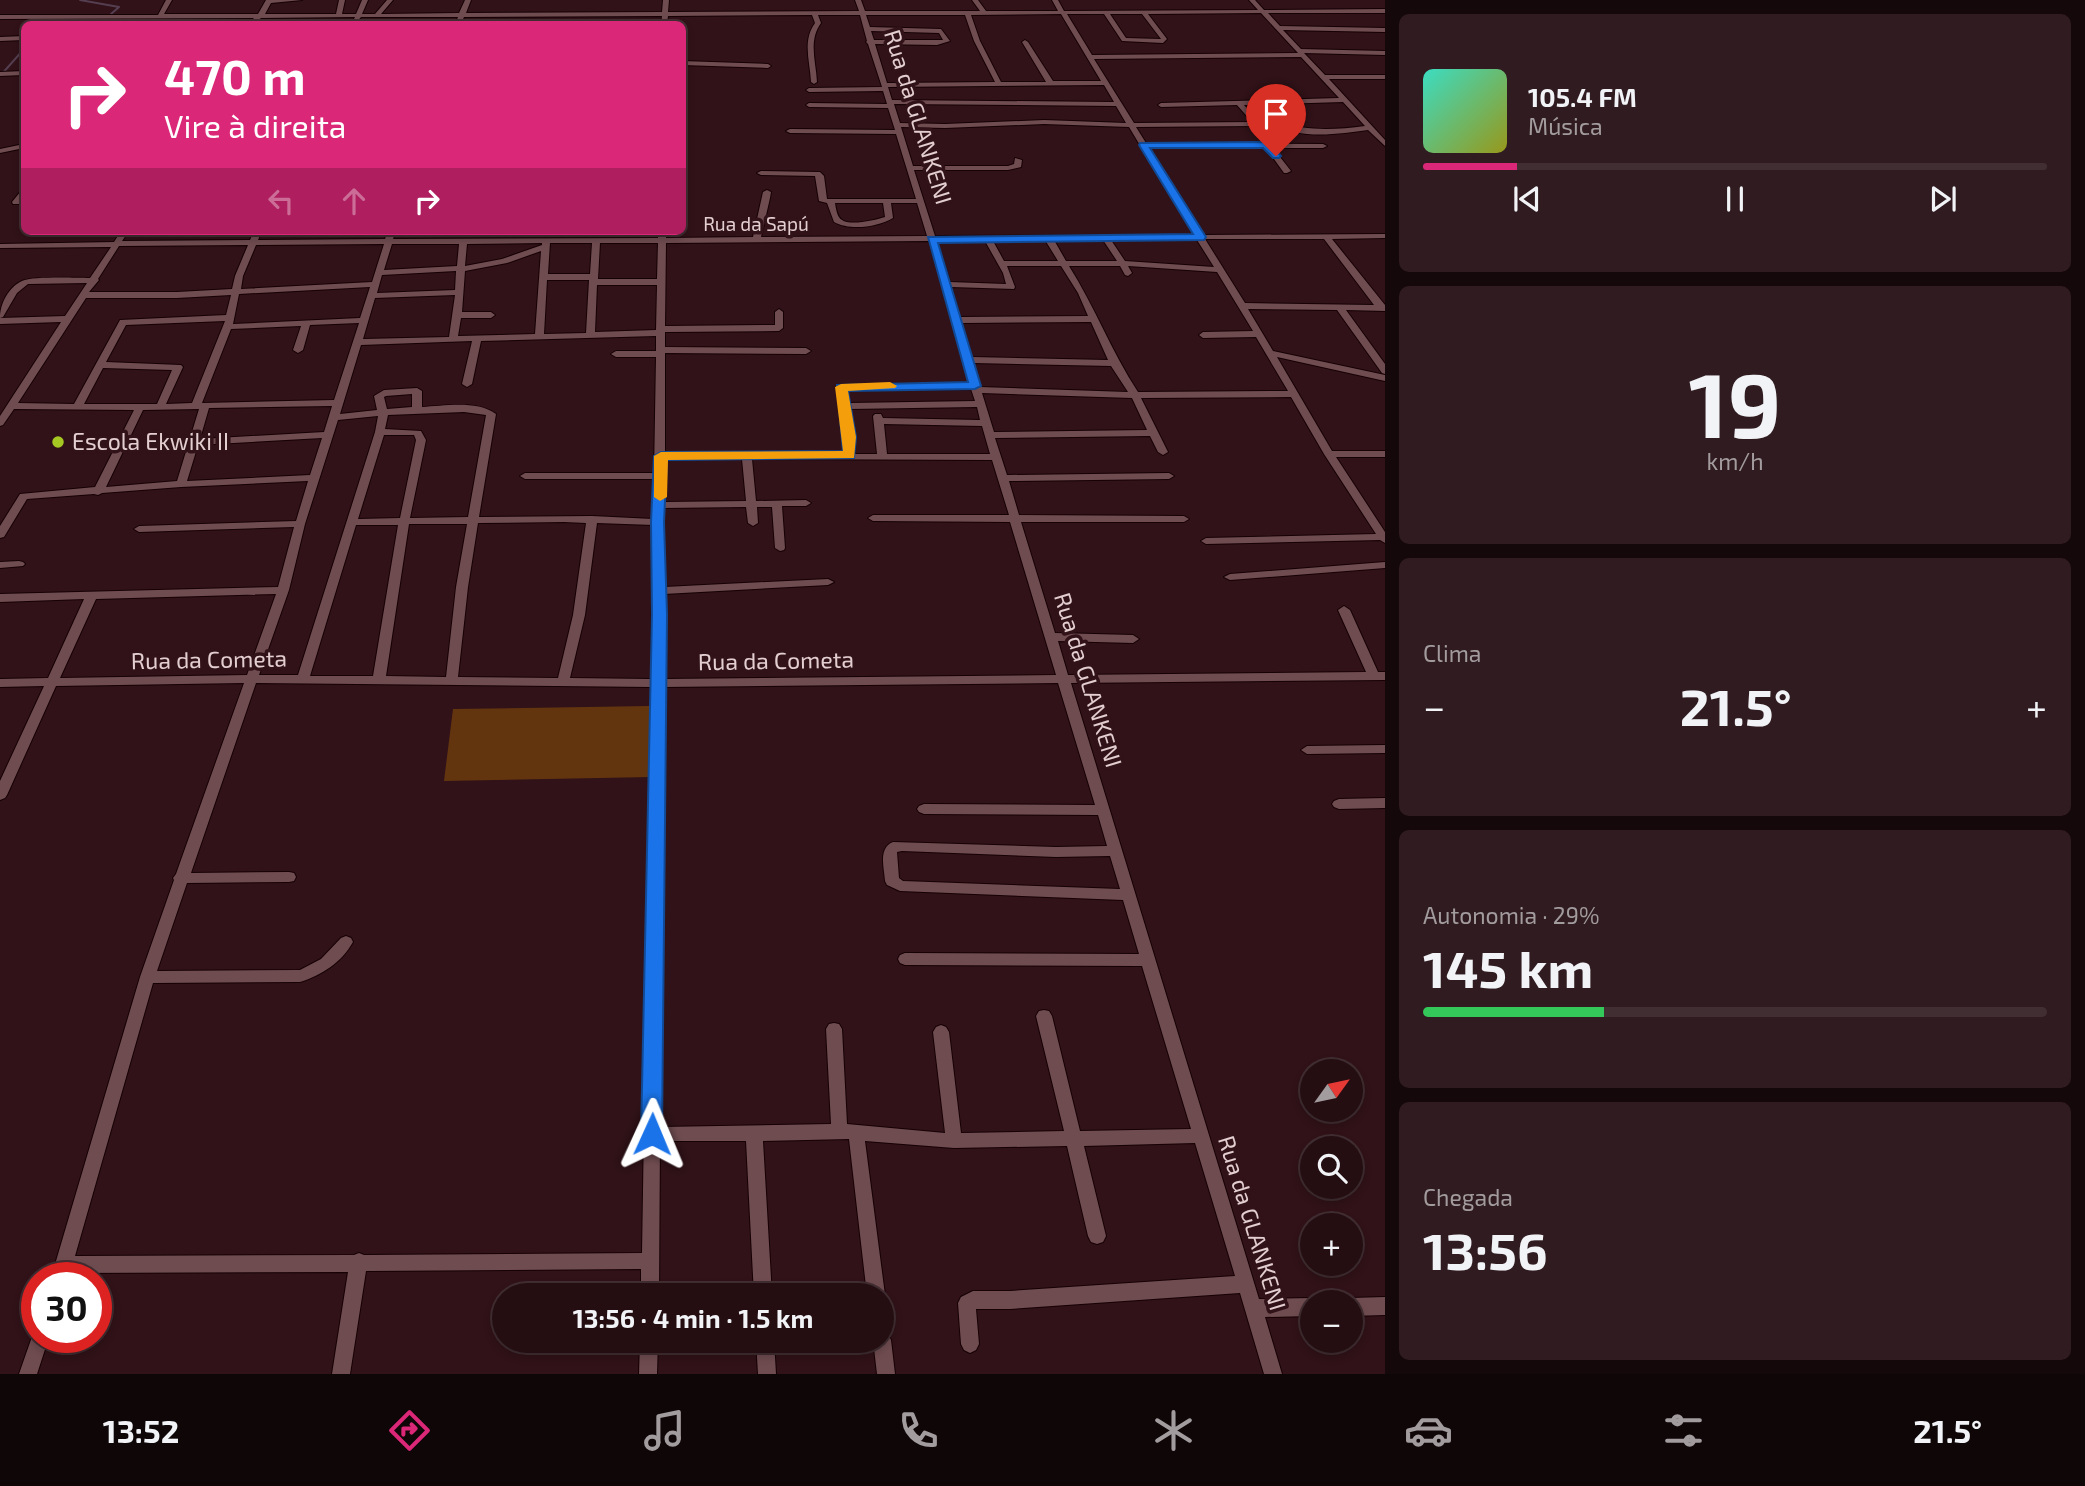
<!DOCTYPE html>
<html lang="pt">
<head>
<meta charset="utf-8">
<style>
  body { margin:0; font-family:"Exo 2",sans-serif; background:#301c20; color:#f1f3f6; height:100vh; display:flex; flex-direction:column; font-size:26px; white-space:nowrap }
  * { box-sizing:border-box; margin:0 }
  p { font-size:23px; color:#a39c9f }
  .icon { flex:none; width:38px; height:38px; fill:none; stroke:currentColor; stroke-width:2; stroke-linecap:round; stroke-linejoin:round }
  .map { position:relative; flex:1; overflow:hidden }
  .sheet { display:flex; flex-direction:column; gap:14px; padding:14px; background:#14080a; width:700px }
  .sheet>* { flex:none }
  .banner { position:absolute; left:21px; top:21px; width:665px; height:214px; border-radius:10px; box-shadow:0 4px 10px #0003,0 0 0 2px #412e32; background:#db2777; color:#fff; overflow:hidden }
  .needle { width:46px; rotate:57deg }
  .controls { position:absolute; left:1300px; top:1059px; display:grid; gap:14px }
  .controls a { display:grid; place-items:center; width:63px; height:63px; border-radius:50%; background:#240e12; box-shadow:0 4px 10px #0003,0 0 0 2px #412e32; font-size:35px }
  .speed { position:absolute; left:21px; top:1262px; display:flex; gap:14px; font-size:35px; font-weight:700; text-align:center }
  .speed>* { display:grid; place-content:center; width:91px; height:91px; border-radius:50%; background:#240e12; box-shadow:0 4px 10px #0003,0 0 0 2px #412e32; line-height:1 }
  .speed .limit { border:10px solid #d22; background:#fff; color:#111 }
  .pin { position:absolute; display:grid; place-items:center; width:60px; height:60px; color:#fff; margin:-72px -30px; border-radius:50% 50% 50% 0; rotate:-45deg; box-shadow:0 0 7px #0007 }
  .pin .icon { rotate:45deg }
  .me { position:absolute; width:77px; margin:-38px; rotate:1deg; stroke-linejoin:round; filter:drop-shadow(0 0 5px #0008) }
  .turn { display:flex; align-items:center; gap:24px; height:147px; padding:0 28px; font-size:32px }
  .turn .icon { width:91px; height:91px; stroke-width:2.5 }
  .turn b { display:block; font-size:49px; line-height:60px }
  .lanes { display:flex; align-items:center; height:66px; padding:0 28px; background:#0003; justify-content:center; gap:35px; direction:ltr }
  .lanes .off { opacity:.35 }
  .big { font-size:52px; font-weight:700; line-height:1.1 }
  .sheet .widget { flex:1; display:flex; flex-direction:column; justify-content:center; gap:10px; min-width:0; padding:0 24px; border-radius:10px; background:#301c20 }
  .sheet .dial { align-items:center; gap:0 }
  .dial b { font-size:91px; line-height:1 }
  .song { display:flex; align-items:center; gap:21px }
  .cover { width:84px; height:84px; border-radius:10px; background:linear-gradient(135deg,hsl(170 70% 55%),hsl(60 70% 35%)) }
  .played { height:7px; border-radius:4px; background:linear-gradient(90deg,#db2777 15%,#412e32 15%) }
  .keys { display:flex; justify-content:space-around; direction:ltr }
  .heat { display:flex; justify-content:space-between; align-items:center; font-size:38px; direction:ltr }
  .charge { height:10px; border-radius:5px; background:linear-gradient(90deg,#34c759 29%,#412e32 0) }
  .trip { position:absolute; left:492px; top:1283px; width:402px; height:70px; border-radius:35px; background:#240e12; box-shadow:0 4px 10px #0003,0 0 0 2px #412e32; font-weight:700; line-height:70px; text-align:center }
  .menu { display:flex; height:112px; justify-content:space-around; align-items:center; background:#0e0607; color:#a39c9f }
  .menu .icon { width:49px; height:49px }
  .menu .selected { color:#db2777 }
  .menu b { font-size:32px; color:#f1f3f6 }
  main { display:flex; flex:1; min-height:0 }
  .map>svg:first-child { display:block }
</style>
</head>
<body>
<main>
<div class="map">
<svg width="1385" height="1374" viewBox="0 0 1385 1374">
  <rect width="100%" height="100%" fill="#301218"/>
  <path fill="#63350f" d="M 650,706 L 651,777 L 444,781 L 453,709 Z"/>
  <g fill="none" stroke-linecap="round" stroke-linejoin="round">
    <path stroke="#543e50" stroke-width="2" d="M 80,0 L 119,7 L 111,14
      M 100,24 L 105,18
      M 0,76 L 24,49"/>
    <g stroke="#160104" stroke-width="2">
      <path id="minor" d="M 166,0 L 172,0 L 164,14 L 258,14 L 266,0 L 302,0 L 271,3 L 265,14 L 336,14 L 339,0 L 345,0 L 342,14 L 356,14 L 362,0 L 368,0 L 362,14 L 375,14 L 387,0 L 393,0 L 381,14 L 459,13 L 465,0 L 471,0 L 466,13 L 662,12 L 663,0 L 669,0 L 668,12 L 859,11 L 855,0 L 861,0 L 865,11 L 980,11 L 972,0 L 978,0 L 986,11 L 1058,11 L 1052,0 L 1058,0 L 1064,11 L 1258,10 L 1249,0 L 1255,0 L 1264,10 L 1385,9 L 1385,13 L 1268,13 L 1280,26 L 1385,28 L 1385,32 L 1283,30 L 1301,49 L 1385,51 L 1385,55 L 1304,53 L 1325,75 L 1385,75 L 1385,79 L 1329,79 L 1385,140 L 1385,146 L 1368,130 C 1340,134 1299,140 1273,124 L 1277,122 C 1306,131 1335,130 1365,126 L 1343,102 L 1244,105 L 1262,124 L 1258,126 L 1136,127 L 1146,143 L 1323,144 L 1327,146 L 1323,148 L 1273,148 L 1291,171 L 1287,173 L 1284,173 L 1266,148 L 1149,147 L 1202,235 L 1385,234 L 1385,238 L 1332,239 L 1385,305 L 1385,311 L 1346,310 L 1385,364 L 1385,374 L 1382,373 L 1337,310 L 1248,309 L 1273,351 L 1385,375 L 1385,381 L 1277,357 L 1332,451 L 1385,451 L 1385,457 L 1336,457 L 1385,532 L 1385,543 L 1380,540 L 1206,544 L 1201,541 L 1206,538 L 1376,534 L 1324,454 L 1291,397 L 1141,398 L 1168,452 L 1163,455 L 1158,452 L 1150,436 L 995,438 L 1007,475 L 1169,473 L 1174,476 L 1169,479 L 1009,481 L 1019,515 L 1184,516 L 1189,519 L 1184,522 L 1021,522 L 1055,633 L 1133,635 L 1139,639 L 1133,643 L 1058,641 L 1068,675 L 1366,672 L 1338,610 L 1344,606 L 1350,610 L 1378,672 L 1385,672 L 1385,680 L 1071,683 L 1259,1299 L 1312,1298 L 1319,1302 L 1312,1302 L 1312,1316 L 1265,1317 L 1282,1374 L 1264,1374 L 1240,1293 L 1010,1309 L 976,1309 L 979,1344 L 976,1350 L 970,1353 L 964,1350 L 961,1344 L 958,1303 L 961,1297 L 973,1291 L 1010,1291 L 1235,1276 L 1195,1143 L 1084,1146 L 1106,1236 L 1103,1242 L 1097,1244 L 1091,1242 L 1088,1236 L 1067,1146 L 954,1148 L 865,1141 L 885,1295 L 882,1301 L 882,1295 L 867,1295 L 849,1139 L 763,1141 L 772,1295 L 754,1295 L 746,1141 L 660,1141 L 659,1295 L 641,1295 L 641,1269 L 366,1271 L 350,1374 L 332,1374 L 348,1272 L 70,1273 L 69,1278 L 51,1278 L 140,977 L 174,880 L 173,878 L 176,874 L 244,683 L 56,686 L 7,795 L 5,798 L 0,800 L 0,781 L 44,686 L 0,687 L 0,679 L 48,678 L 84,599 L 0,602 L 0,594 L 278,587 L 294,527 L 139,532 L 134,529 L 139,526 L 296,521 L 308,481 L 181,487 L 102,493 L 98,495 L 94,494 L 27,499 L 4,537 L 0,538 L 0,526 L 20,494 L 95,487 L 134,410 L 14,409 L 3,425 L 0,426 L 0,416 L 61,322 L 0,324 L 0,318 L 65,316 L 87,283 L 28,284 L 17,293 L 3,317 L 0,318 C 0,303 9,287 22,281 C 33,276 76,278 90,278 L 111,247 L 0,248 L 0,244 L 114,242 L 121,231 L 129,231 L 122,241 L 250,240 L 254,231 L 262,231 L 258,240 L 385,239 L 388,231 L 396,231 L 393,239 L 658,238 L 658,231 L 666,231 L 666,238 L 753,237 L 763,192 L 767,190 L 771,192 L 770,198 L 761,237 L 927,236 L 917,203 L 891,203 L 893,218 C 878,227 850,231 834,222 L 827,203 L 819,201 L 815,176 L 761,175 L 757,173 L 761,171 L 820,172 L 824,176 L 827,199 L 916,199 L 896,134 L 790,133 L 786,131 L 790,129 L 895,130 L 888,108 L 809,107 L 806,105 L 809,103 L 887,104 L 883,91 L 809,92 L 806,90 L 809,88 L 882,87 L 868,44 L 866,42 L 867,41 L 860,15 L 818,15 L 821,23 C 808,41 816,61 817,82 L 814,84 L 811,82 C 810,61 802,41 815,23 L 812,15 L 668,16 L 667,24 L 661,24 L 662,16 L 464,17 L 461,24 L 455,24 L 458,17 L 361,17 L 356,23 L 353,21 L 355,17 L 261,18 L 253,24 L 247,24 L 254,18 L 0,19 L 0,15 L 158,15 ZM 1261,13 L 1298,53 L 1092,55 L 1067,14 L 1104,14 L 1122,41 L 1163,43 L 1167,39 L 1148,14 ZM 1061,14 L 1101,81 L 1053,81 L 1028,42 L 1025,40 L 1022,42 L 1046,82 L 1001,82 L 980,41 L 971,15 ZM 1110,14 L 1142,14 L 1161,39 L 1126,38 ZM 866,15 L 965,15 L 974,41 L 995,82 L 887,83 L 875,44 L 937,45 L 950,41 L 941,29 L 870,27 ZM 871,31 L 939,33 L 943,40 L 874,40 ZM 1301,57 L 1339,98 L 1161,103 L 1158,105 L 1161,107 L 1237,105 L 1252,122 L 1134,123 L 1094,59 ZM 1104,85 L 1114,102 L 892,100 L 888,87 ZM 894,104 L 1116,106 L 1126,123 L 1044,120 L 945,124 L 900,123 ZM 1044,124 L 1129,127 L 1194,235 L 935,236 L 914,170 L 1008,170 L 1021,167 L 1022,160 L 1015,158 L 1014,164 L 1008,166 L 913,166 L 901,127 L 945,128 ZM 835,203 L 883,203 L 885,217 C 876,220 850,226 842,220 C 837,217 836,209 835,203 ZM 1205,239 L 1324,239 L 1374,305 L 1245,303 ZM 1045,240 L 1058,261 L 1004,261 L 993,241 ZM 1054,240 L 1103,240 L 1117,261 L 1066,261 ZM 1111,240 L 1197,240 L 1214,267 L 1125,261 ZM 929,241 L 970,383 L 838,385 L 836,387 L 845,437 L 845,454 L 665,453 L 665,353 L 806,354 L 811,351 L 806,348 L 665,347 L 665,332 L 779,331 L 783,328 L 783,312 L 779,309 L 775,312 L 775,325 L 665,326 L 666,243 ZM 937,241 L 985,241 L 1003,273 L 1006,284 L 950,282 ZM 542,243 L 542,245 L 502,259 L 465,266 L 467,244 ZM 550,243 L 592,243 L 590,274 L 548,274 ZM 600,243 L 658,243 L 657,279 L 598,279 ZM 384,244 L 372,282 L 241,289 L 243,276 L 256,245 ZM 392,244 L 459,244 L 457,266 L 384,270 ZM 248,245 L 235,276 L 232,289 L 177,292 L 89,292 L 99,280 L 98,279 L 119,246 ZM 541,251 L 535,334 L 458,336 L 461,318 L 491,318 L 495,315 L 491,312 L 462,312 L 465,271 L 507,263 ZM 1007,266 L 1061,266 L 1078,293 L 1088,316 L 960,317 L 951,287 L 1014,289 L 1015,287 ZM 1069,266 L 1120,266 L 1125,275 L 1128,276 L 1132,273 L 1128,266 L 1217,272 L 1253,331 L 1203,332 L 1199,335 L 1203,338 L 1256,337 L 1288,391 L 1138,392 C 1111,351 1095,307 1069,266 ZM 456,271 L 455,290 L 377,293 L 382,275 ZM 547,280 L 589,280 L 586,333 L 544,334 ZM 597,285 L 657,285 L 656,330 L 595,332 ZM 370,287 L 360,318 L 233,324 L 239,294 ZM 231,295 L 226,315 L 120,320 L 74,404 L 18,403 L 86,298 L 177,298 ZM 455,295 L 449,337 L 363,339 L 375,298 ZM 225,321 L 192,403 L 166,404 L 183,367 L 181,365 L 106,362 L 126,325 ZM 1091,322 L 1108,360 L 972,357 L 962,323 ZM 359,323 L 334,400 L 202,403 L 231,329 L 301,326 L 293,350 L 298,353 L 303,350 L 310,325 ZM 656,336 L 656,351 L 616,351 L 611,354 L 616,357 L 656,357 L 654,473 L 525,473 L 520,476 L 525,479 L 654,479 L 653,519 L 592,516 L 479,517 L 496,414 C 477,400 444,406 422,407 L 422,391 L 417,388 L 384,390 L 374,396 L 377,410 L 340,414 L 361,345 L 472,341 L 462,384 L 467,387 L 472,384 L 481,341 ZM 973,363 L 1111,366 L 1128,392 L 980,387 ZM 103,368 L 172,370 L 157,404 L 84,404 ZM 971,389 L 975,401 L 849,403 L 846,390 ZM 982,393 L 1132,398 L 1147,430 L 994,432 ZM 412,394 L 412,407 L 387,409 L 384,397 L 386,396 ZM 332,406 L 324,432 L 200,439 L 209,408 ZM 977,407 L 980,420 L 883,418 L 881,414 L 875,414 L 873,416 L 877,454 L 855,454 L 855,437 L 850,409 ZM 199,409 L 177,481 L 106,487 L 143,410 ZM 464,412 L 486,415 L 468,517 L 410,518 L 426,440 L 421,431 L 385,429 L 388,415 ZM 378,416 L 375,432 L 298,675 L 259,675 L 289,590 L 305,524 L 338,420 ZM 884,424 L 982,426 L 990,454 L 887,454 ZM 384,435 L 414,435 L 416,440 L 400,518 L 358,519 ZM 322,438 L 310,475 L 187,481 L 198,445 ZM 664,459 L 742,459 L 746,501 L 664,502 ZM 752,459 L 992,460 L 1009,515 L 873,515 L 868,518 L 873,521 L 1010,522 L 1056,675 L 663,679 L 664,594 L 828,585 L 834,582 L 828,579 L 664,587 L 664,508 L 746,507 L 748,523 L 753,526 L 758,523 L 757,507 L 772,507 L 775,548 L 780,551 L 784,550 L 785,548 L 782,506 L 806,506 L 811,503 L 806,500 L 756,501 ZM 564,522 L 586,523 L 573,615 L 558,678 L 458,677 L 468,587 L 478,523 ZM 597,523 L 653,525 L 651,679 L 570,678 L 585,615 ZM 409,524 L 467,524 L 456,587 L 446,677 L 386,676 ZM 356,525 L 398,525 L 373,676 L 310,676 ZM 276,594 L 247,675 L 60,678 L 96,599 ZM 256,683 L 651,687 L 642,1253 L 364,1255 L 359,1253 L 354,1255 L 75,1256 L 153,983 L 300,982 C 322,975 341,963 353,942 L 351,938 L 346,936 L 341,938 L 321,959 L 300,970 L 157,971 L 187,883 L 289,882 L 294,881 L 296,877 L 294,873 L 289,872 L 191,873 ZM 1058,683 L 1095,805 L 924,804 L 919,806 L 917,809 L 919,812 L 924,814 L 1098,815 L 1107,846 L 1056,847 L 893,842 C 878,848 884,867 885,881 L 887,885 L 900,891 L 1123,900 L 1139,954 L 905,953 L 900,955 L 898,959 L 900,963 L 905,965 L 1142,966 L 1191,1129 L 1080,1131 L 1052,1016 L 1049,1011 L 1044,1010 L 1039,1011 L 1036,1016 L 1064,1131 L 961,1133 L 949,1032 L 946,1027 L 941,1025 L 936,1027 L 933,1032 L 945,1133 L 847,1124 L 842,1029 L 839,1024 L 834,1023 L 829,1024 L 826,1029 L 831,1124 L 660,1127 L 663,687 ZM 902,851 L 1056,857 L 1110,856 L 1120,889 L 903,881 L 899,878 L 897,852 Z
        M 24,36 L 24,40 L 0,41 L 0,37 Z
        M 682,61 L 768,64 L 771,66 L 768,68 L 682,65 Z
        M 24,71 L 24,75 L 0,76 L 0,72 Z
        M 24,144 L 24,148 L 0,153 L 0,149 Z
        M 21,191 L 24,191 L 24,197 L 19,204 L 13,204 L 12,202 Z
        M 19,561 L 23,562 L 25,564 L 23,566 L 0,568 L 0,562 Z
        M 1385,562 L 1385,568 L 1230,580 L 1224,577 L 1230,574 Z
        M 1385,745 L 1385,753 L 1307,754 L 1301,750 L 1307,746 Z
        M 1385,798 L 1385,808 L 1339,809 L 1334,807 L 1332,804 L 1334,801 L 1339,799 Z
        M 1385,1297 L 1385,1315 L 1351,1316 L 1351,1302 L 1344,1302 L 1351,1298 Z
        M 37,1329 L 37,1337 L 49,1337 L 37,1374 L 19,1374 L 34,1331 Z
        M 882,1331 L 888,1334 L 891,1340 L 895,1374 L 877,1374 L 873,1340 L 882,1340 Z
        M 640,1340 L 658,1340 L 657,1374 L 639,1374 Z
        M 756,1340 L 774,1340 L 776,1374 L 758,1374 Z"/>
    </g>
    <use href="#minor" fill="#6f4c50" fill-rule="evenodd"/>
  </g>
  <path fill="#1a73e8" stroke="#114b97" stroke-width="2" d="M 1263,142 L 1271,144 L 1281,156 L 1279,158 L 1273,158 L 1263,148 L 1150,148 L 1206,237 L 1204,240 L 938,243 L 981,386 L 975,389 L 848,391 L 856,437 L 854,458 L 667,460 L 664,522 L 667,614 L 662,1134 L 659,1141 L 652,1144 L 644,1141 L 641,1134 L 652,614 L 651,522 L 654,456 L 661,452 L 843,451 L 837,385 L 968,382 L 928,237 L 1193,234 L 1139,145 L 1140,143 Z"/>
  <path fill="#f59e0b" d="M 890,382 L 897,386 L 895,388 L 848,391 L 856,437 L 854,458 L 668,460 L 667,497 L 660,501 L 654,497 L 654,456 L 661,452 L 843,451 L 835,387 L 841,384 Z"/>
  <circle fill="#a5c823" stroke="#301218" stroke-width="2.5" cx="58" cy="442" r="7"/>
  <g text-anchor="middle" stroke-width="7" stroke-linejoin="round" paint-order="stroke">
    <g font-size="19" fill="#e3ced0" stroke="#301218">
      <text x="756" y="231">Rua da Sapú</text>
    </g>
    <g font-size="23" fill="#e3ced0" stroke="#301218">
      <text transform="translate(918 117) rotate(73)" y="8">Rua da GLANKENI</text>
      <text transform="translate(209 660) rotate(-1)" y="8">Rua da Cometa</text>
      <text transform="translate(776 661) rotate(-1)" y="8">Rua da Cometa</text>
      <text transform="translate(1088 680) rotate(73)" y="8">Rua da GLANKENI</text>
      <text transform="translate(1252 1223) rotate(73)" y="8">Rua da GLANKENI</text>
    </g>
    <g font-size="23" fill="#e3ced0" stroke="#301218" text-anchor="start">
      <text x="72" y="450">Escola Ekwiki II</text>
    </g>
  </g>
</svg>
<div class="controls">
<a><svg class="needle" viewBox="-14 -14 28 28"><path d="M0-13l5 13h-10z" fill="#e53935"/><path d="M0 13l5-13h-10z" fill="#a39c9f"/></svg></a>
<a><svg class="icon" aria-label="search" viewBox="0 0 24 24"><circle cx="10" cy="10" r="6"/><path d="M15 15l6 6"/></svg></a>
<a>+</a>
<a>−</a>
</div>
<div class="speed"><div class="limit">30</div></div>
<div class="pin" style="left:1276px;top:156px;background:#d93025"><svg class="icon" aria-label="arrive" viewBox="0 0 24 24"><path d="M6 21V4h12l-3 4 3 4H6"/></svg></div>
<svg class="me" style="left:652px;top:1134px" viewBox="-20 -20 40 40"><path d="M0-17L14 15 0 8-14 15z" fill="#1a73e8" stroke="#fff" stroke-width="4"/></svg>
<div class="trip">13:56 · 4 min · 1.5 km</div>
<div class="banner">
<div class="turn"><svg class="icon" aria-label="right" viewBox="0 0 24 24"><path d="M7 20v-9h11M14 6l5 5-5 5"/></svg><div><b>470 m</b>Vire à direita</div></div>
<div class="lanes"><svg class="icon off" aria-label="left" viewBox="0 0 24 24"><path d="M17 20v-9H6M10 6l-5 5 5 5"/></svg><svg class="icon off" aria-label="ahead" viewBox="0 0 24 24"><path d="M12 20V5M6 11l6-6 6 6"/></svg><svg class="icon" aria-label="right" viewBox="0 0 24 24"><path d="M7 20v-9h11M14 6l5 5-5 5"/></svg></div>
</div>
</div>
<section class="sheet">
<div class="widget">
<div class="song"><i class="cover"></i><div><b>105.4 FM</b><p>Música</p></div></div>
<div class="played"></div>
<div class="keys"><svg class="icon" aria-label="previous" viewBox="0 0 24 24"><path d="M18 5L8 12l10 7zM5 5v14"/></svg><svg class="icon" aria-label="pause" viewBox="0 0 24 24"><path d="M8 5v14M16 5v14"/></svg><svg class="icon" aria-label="next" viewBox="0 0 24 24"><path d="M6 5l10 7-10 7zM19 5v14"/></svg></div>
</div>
<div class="widget dial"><b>19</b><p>km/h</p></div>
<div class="widget"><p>Clima</p>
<div class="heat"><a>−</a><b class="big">21.5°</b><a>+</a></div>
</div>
<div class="widget"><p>Autonomia · 29%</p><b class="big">145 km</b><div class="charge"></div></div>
<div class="widget"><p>Chegada</p><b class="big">13:56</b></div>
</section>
</main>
<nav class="menu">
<b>13:52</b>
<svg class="icon selected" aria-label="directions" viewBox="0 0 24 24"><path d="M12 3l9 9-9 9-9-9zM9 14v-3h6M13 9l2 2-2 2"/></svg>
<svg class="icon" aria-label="music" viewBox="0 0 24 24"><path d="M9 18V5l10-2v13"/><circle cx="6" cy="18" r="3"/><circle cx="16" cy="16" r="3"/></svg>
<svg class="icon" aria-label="phone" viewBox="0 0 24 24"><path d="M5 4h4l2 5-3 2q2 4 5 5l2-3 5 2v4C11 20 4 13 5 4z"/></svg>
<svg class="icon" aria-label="climate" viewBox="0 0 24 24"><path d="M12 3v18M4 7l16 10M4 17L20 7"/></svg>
<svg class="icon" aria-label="car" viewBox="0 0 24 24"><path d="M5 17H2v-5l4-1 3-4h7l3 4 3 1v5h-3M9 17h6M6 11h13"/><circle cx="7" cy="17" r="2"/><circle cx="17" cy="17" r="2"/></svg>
<svg class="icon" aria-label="filters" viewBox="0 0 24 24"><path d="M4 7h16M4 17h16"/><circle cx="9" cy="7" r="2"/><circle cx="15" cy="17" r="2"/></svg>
<b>21.5°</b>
</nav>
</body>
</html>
